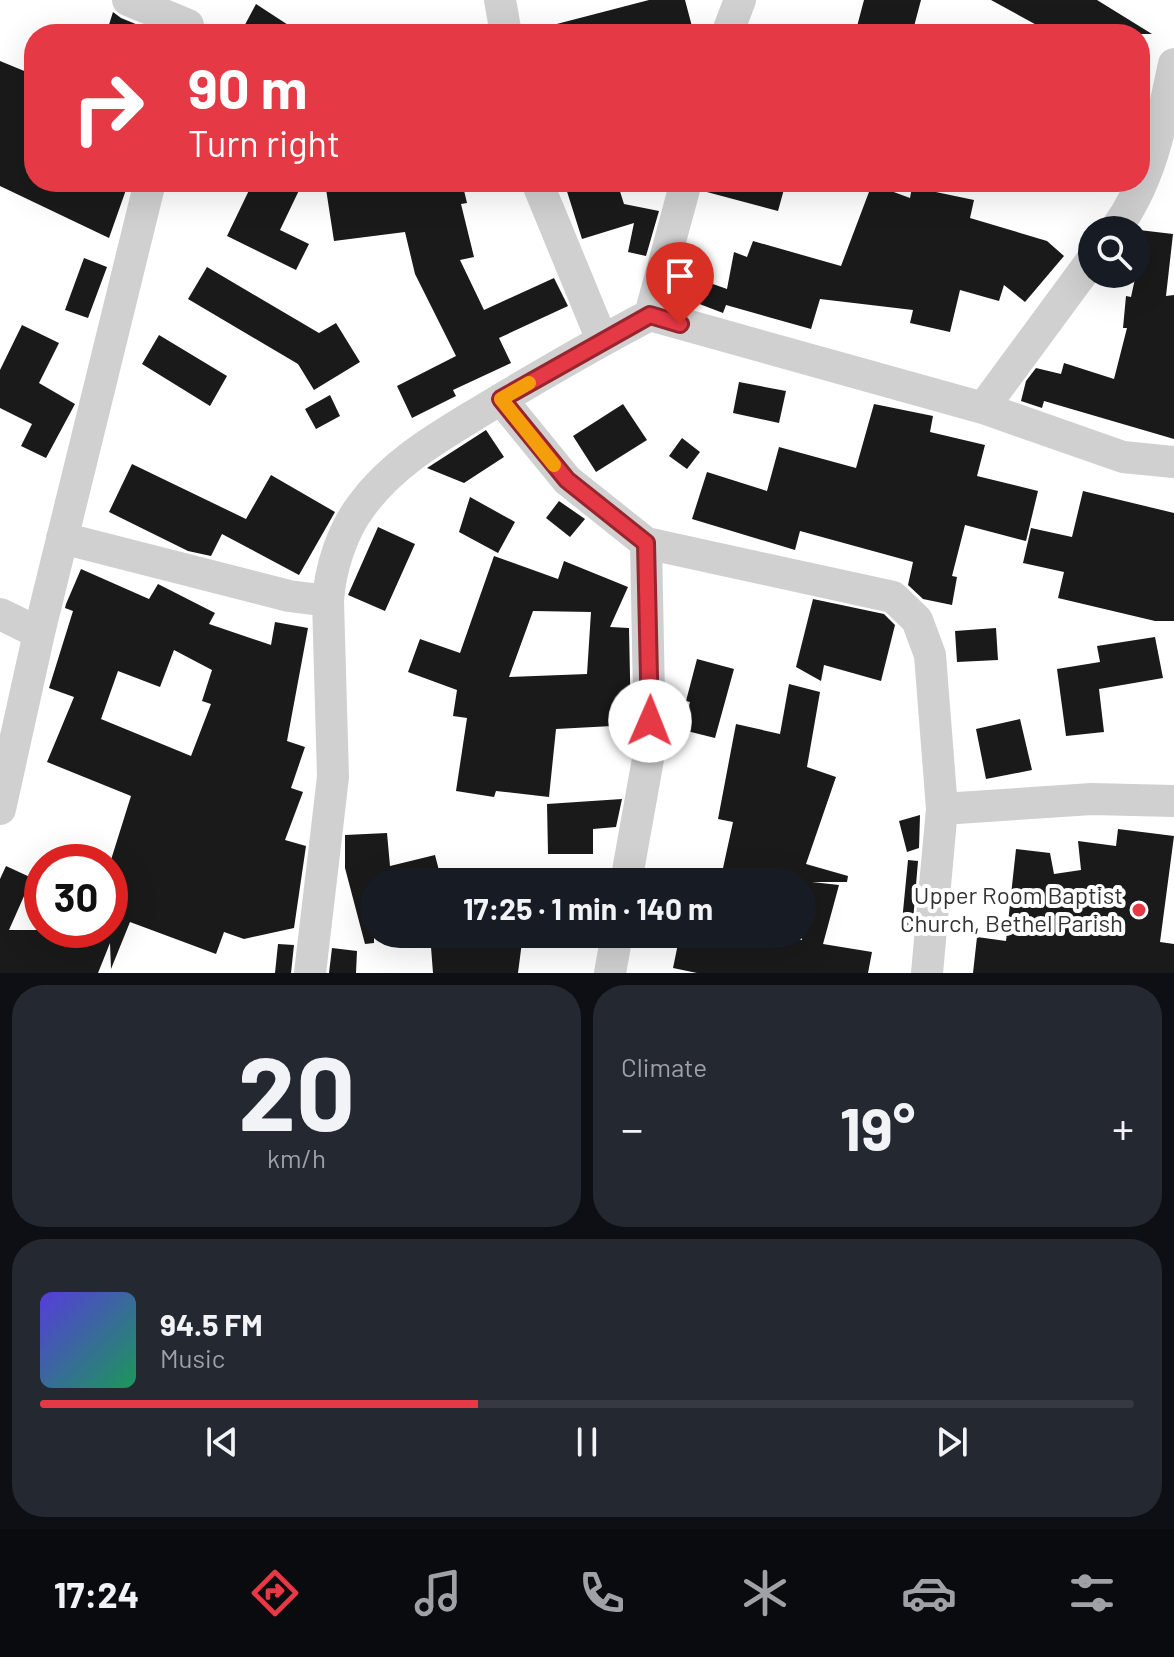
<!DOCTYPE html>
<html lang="en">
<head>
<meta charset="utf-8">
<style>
  body { margin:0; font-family:Barlow,sans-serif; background:#242831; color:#f1f3f6; height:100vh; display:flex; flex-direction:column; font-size:30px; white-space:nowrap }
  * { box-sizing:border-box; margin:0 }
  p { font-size:26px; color:#9ea1a6 }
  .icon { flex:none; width:44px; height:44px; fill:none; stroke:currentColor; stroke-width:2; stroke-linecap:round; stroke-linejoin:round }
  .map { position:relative; height:973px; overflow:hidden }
  .side { display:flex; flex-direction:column; gap:12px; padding:12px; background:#0d0f14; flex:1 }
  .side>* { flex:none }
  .banner { position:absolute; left:24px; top:24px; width:1126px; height:168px; border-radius:32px; box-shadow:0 8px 32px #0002; background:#e63946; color:#fff; overflow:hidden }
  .tools { position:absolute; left:1078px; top:216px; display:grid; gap:16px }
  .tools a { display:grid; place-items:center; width:72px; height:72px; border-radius:50%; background:#171b24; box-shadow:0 8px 32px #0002; font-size:40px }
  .speed { position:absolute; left:24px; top:844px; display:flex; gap:16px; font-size:40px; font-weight:700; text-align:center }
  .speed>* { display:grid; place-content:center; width:104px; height:104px; border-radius:50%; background:#171b24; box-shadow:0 8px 32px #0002; line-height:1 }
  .speed .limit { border:12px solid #d22; background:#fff; color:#111 }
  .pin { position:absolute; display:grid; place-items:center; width:68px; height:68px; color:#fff; margin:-82px -34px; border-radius:50% 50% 50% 0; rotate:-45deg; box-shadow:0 0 8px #0007 }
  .pin .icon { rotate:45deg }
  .me { position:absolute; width:88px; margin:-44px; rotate:1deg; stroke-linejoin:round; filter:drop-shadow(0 0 6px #0008) }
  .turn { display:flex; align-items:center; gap:28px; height:168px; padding:0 32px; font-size:36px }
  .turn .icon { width:104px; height:104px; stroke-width:2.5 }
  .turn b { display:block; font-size:56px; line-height:68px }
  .big { font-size:60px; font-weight:700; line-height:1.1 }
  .side .tile { flex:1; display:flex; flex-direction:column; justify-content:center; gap:12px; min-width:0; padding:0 28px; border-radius:32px; background:#242831 }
  .side .dial { align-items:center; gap:0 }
  .dial b { font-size:104px; line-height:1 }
  .song { display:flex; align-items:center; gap:24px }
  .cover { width:96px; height:96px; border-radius:12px; background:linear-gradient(135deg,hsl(250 70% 55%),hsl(150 70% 35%)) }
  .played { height:8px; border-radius:4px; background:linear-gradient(90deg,#e63946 40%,#363941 40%) }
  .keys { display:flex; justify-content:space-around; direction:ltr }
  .heat { display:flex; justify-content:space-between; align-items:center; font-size:44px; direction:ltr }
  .side .tiles { flex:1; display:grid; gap:12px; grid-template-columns:1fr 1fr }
  .tile:last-child { grid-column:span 2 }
  .trip { position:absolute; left:360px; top:868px; width:456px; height:80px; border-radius:40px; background:#171b24; box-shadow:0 8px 32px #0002; font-weight:700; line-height:80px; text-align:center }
  .menu { display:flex; height:128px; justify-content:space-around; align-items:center; background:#090b0e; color:#9ea1a6 }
  .menu .icon { width:56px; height:56px }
  .menu .on { color:#e63946 }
  .menu b { font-size:36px; color:#f1f3f6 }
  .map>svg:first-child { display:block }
</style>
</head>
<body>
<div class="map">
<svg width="1174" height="973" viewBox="0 0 1174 973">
  <rect width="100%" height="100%" fill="#fff"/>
  <path fill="#1a1a1a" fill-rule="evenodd" d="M 649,0 L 685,0 L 694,34 L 550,34 L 549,26 Z
    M 864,0 L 921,0 L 912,34 L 855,34 Z
    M 991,0 L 1097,0 L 1152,34 L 1053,34 Z
    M 256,4 L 302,34 L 240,34 Z
    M 113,12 L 121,18 L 160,34 L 106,34 Z
    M 0,61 L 34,75 L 34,182 L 112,182 L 127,187 L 109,238 L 0,186 Z
    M 253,182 L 303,182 L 280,230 L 309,244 L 296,270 L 227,236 Z
    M 372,182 L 462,182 L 467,203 L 461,204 L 474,257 L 460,260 L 484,310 L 554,278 L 568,306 L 499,338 L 511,363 L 453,390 L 456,396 L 412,418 L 397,386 L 456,356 L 415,274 L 405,232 L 334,241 L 326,189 Z
    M 564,182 L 617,182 L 624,204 L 659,211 L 646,256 L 628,252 L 634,223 L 582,239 Z
    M 704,182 L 786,182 L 778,211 L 703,191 Z
    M 872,184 L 910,198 L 912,187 L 974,200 L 970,218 L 1047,241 L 1064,256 L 1025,302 L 1004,285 L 999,301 L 960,290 L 950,332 L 910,323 L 913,310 L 820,299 L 811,329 L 726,305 L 723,313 L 689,300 L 696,278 L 727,289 L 734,252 L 747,257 L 753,241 L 841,266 Z
    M 1139,230 L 1173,234 L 1166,296 L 1174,295 L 1174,439 L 1044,401 L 1042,408 L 1021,401 L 1026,381 L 1036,368 L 1061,374 L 1064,363 L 1114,379 L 1127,328 L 1123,328 L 1126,296 L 1131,297 L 1136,274 Z
    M 84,258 L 107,267 L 88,318 L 65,310 Z
    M 207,267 L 319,333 L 336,323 L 360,362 L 314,390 L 298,364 L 188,299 Z
    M 22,325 L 59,343 L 39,383 L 75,404 L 46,458 L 21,446 L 32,424 L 0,408 L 0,370 Z
    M 159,335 L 227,376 L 210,406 L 142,364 Z
    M 739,382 L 786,391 L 779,423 L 733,413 Z
    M 330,395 L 340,416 L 316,429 L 305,409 Z
    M 623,404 L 647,440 L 596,472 L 573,436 Z
    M 874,404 L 933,416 L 930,432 L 985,445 L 977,476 L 1038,491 L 1026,541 L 965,525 L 952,576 L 957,577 L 952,605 L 923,599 L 908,585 L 913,562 L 800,531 L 795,550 L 692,519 L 707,472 L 767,491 L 779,447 L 856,468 Z
    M 486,430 L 504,457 L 464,483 L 427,468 Z
    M 682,438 L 700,452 L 687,469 L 669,456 Z
    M 132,464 L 246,519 L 271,475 L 335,512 L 299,575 L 222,534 L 211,556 L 188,551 L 109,512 Z
    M 1083,491 L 1174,513 L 1174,621 L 1155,621 L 1058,598 L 1064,572 L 1023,563 L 1031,528 L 1072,537 Z
    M 470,497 L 515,522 L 498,553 L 459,532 Z
    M 559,501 L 585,519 L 570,537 L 546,518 Z
    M 378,527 L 415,544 L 385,611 L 348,595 Z
    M 494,556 L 558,579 L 564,561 L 628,587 L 610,627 L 629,628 L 631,725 L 556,729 L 549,797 L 496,791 L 494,797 L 456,791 L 467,718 L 453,716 L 457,690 L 408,672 L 420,639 L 460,653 ZM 533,611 L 591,612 L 587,674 L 509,677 Z
    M 81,569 L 149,599 L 158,584 L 215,613 L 209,624 L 271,645 L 275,622 L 308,628 L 287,741 L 305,747 L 291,788 L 303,792 L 285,840 L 306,846 L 294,928 L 244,939 L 224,932 L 216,954 L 130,922 L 111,969 L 110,943 L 98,973 L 0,973 L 0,879 L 6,866 L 32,878 L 9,930 L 110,930 L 110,863 L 131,796 L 47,762 L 74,697 L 49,688 L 73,611 L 65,608 L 66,604 ZM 174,650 L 212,670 L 202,701 L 211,704 L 191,756 L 101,719 L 118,671 L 160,687 Z
    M 813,599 L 884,614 L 895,625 L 881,681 L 824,665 L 821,681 L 796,667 Z
    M 996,628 L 998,660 L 957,662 L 955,631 Z
    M 1155,637 L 1163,678 L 1099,689 L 1104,732 L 1066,736 L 1057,669 L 1100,662 L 1097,646 Z
    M 697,659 L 734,669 L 715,738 L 683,730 L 690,702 L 686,701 Z
    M 789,684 L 820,692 L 807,767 L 836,777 L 806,864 L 848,876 L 847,882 L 812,882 L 839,885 L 823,944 L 872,952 L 868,973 L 697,973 L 673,968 L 680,934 L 730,934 L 764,941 L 766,934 L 802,940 L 802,882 L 720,882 L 733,822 L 718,819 L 736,724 L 780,734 Z
    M 1020,719 L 1032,770 L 986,779 L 976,729 Z
    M 622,799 L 616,827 L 593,829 L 593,854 L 548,854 L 547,804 Z
    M 920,815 L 919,848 L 907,852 L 899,821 Z
    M 1118,829 L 1174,836 L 1160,942 L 1174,944 L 1174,973 L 973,973 L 977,937 L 1006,941 L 1016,849 L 1050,853 L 1054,874 L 1081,870 L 1078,841 L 1116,846 Z
    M 387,833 L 390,866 L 435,855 L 442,882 L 374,882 L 374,943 L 365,944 L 345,868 L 345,835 Z
    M 908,860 L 918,861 L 912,933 L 901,932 Z
    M 430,934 L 523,934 L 518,973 L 433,973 Z
    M 278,944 L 294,945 L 291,973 L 275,973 Z
    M 332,948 L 357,951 L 356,973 L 329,973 Z"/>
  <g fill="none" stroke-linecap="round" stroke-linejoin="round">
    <path stroke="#d0d0d0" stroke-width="32" d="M 128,0 L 188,25
      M 500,0 L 506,34
      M 727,34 L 740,0
      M 537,182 L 602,340
      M 1115,230 C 1152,180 1161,124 1174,64
      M 650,315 L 686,182
      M 501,399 L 567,480 L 646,543 L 893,597 L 917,620 L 930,655 L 942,809 L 927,973
      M 983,408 L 1092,260
      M 62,538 L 289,596 L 328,601
      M 0,614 L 39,633
      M 0,809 L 39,633 L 150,182
      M 942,809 L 1092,799 L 1174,801
      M 626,882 L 650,748 L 646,543
      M 310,973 L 333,777 L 328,601 C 330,569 342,531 362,505 C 395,460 444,434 491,405 C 543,374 596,343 650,315 L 983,408 L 1123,457 L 1174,462
      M 610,973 L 617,934"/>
  </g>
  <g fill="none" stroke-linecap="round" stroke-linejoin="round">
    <g stroke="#96252e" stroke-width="20">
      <path id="route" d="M 650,721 L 646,543 L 567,480 L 501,399 L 650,315 L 680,324"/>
    </g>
    <use href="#route" stroke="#e63946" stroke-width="14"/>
    <path stroke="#f59e0b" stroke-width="14" d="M 529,383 L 501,399 L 554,465"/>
  </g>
  <circle fill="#e63946" stroke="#fff" stroke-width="3" cx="1139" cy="910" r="8"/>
  <g text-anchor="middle" stroke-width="8" stroke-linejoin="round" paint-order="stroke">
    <g font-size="24" fill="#333" stroke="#fff" text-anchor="end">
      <text x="1123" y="904">Upper Room Baptist<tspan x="1123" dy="28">Church, Bethel Parish</tspan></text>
    </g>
  </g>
</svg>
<div class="tools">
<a><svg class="icon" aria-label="search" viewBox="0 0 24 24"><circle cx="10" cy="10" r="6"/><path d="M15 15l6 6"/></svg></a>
</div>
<div class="speed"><div class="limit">30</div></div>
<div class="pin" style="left:680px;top:324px;background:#d93025"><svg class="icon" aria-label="arrive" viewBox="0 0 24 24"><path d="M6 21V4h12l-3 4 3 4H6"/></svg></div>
<svg class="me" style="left:650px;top:721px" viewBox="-20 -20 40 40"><circle r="19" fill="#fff"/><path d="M0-13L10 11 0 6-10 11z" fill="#e63946"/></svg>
<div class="trip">17:25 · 1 min · 140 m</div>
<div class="banner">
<div class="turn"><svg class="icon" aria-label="right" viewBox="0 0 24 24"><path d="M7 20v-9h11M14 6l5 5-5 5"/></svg><div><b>90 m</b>Turn right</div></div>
</div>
</div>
<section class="side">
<div class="tiles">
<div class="tile dial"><b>20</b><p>km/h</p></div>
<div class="tile"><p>Climate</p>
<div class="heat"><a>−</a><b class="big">19°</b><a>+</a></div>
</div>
<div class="tile">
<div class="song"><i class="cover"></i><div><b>94.5 FM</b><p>Music</p></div></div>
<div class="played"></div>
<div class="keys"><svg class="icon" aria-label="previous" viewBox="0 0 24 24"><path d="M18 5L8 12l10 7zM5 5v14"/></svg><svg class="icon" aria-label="pause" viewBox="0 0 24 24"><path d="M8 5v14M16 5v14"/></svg><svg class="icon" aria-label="next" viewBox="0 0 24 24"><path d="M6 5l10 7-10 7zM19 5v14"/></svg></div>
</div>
</div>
</section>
<nav class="menu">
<b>17:24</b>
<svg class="icon on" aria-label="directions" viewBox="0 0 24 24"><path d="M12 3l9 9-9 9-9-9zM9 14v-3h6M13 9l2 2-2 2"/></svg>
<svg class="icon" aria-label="music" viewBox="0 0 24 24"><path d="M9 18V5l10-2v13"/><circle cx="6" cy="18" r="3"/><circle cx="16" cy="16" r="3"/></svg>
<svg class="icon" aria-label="phone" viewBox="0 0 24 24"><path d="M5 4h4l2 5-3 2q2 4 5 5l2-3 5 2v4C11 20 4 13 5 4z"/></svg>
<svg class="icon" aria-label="climate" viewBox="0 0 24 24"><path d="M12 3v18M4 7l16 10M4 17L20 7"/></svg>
<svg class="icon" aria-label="car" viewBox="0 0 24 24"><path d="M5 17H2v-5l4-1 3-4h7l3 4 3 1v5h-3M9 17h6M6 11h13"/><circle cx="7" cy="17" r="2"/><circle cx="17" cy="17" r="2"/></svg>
<svg class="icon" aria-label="filters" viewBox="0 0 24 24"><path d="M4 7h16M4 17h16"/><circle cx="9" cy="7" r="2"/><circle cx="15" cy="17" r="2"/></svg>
</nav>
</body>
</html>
